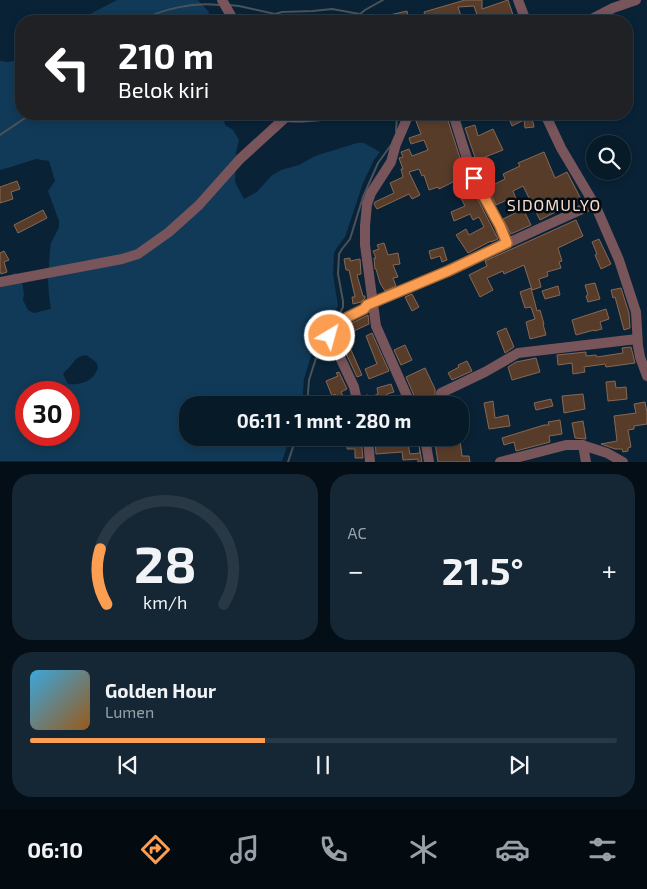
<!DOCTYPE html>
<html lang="id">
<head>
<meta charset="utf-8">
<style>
  body { margin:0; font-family:"Exo 2",sans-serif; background:#152734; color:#f1f3f6; height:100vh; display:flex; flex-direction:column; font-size:19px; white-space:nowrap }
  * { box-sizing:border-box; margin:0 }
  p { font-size:16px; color:#98a1a8 }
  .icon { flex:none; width:28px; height:28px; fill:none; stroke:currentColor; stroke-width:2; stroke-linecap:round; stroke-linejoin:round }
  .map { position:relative; height:462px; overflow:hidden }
  .side { display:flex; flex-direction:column; gap:12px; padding:12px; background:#040e16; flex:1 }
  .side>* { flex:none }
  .top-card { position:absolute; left:15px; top:15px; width:618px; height:105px; border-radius:20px; box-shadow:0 2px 8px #0003,0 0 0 1px #283845; background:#202124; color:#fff; overflow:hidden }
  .controls { position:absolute; left:586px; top:135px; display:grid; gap:10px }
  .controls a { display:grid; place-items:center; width:45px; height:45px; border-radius:50%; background:#071a28; box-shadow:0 2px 8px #0003,0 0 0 1px #283845; font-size:25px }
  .speed { position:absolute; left:15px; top:381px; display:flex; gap:10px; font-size:25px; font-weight:700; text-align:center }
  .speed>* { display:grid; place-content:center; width:65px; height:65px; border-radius:50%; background:#071a28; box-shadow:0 2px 8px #0003,0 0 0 1px #283845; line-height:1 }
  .speed .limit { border:8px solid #d22; background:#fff; color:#111 }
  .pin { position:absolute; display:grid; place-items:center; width:42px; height:42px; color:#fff; margin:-21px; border-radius:10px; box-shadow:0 2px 8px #0006 }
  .me { position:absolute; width:55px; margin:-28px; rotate:37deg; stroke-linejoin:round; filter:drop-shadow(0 0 4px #0008) }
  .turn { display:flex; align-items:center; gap:18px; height:105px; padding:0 20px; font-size:22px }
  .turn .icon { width:65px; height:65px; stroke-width:2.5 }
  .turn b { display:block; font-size:35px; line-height:42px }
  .big { font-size:38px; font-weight:700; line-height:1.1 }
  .side .tile { flex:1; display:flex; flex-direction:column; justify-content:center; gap:8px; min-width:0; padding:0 18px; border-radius:20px; background:#152734 }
  .side .dial { align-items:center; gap:0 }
  .dial svg { height:130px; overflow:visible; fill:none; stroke:#283845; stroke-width:7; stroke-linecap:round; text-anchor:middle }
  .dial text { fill:#f1f3f6; stroke:none }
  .song { display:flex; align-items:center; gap:15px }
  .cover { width:60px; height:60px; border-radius:8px; background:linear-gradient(135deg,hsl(200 70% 55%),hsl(30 70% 35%)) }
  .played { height:5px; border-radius:2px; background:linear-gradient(90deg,#fb9e51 40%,#283845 40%) }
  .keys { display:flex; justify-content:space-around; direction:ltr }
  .heat { display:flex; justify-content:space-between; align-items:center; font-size:28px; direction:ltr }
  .side .tiles { flex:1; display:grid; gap:12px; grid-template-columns:1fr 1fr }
  .tile:last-child { grid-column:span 2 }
  .trip { position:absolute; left:179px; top:396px; width:290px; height:50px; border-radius:20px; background:#071a28; box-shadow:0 2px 8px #0003,0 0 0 1px #283845; font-weight:700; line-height:50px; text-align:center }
  .tab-bar { display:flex; height:80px; justify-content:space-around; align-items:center; background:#030a10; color:#98a1a8 }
  .tab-bar .icon { width:35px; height:35px }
  .tab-bar .active { color:#fb9e51 }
  .tab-bar b { font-size:22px; color:#f1f3f6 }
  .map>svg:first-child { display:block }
</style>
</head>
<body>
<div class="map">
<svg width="647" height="462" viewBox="0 0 647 462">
  <rect width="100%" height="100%" fill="#092236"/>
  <path fill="#113a58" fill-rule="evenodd" d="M 117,0 L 198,0 L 209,12 L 207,21 L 81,21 L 86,16 Z
    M 21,60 L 21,114 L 223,114 L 225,125 L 233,130 L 239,140 L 236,153 L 235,182 L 244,199 L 257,192 L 271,176 L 281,170 L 299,165 L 315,156 L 357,143 L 364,143 L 380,152 L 374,160 L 363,183 L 345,237 L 338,246 L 334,253 L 333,274 L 338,306 C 333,316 324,323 318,333 L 304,379 L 302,405 L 188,405 L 188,438 L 290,438 L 282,461 L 0,461 L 0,278 L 1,279 L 15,273 L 21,275 L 24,294 L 23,300 L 28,310 L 34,313 L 51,309 L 49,296 L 48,280 L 50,249 L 51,243 L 59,227 L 59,221 L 48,191 L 55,181 L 49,161 L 36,159 L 11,167 L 0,170 L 0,61 L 7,62 ZM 86,355 L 96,362 L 98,367 C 94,382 81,385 68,384 L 63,374 C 66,370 69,368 72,364 C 77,358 77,357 86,355 ZM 26,392 L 69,392 L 69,435 L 26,435 Z"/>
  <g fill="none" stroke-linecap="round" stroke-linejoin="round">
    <path stroke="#48545a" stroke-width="2" d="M 229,5 L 239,6 L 275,14 L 282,12 L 313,11 L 332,9 L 360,14
      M 139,21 C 163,9 192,2 219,5
      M 358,21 L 357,20 L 360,14 L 365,10 L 383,0
      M 396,114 L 397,117 L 396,131
      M 0,135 L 31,114
      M 335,319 L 340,313 L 343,307 L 343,301 L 338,274 L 339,254 L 342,249 L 350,239 L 363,197 L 378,163 L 391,145
      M 307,405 L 309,380 L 325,330
      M 288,462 L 296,438"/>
  </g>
  <path fill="#583c2a" stroke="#876855" d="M 465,0 L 482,0 L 482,9 L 508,0 L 515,21 L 479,21 L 474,6 L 458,7 L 462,19 L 455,21 L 426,21 L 424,12 Z
    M 407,11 L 409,21 L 372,21 L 372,19 Z
    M 426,114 L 446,114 L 459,155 L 468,180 L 498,239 L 491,242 L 491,241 L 468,253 L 456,235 L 466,229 L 469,235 L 484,227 L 479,217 L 473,220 L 470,214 L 454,221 L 451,212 L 465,206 L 453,182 L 439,189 L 438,187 L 429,190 L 424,175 L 422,176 L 419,169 L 409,172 L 420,195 L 412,199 L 409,194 L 377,209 L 374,204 L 375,202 L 394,193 L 390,183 L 403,177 L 401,169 L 403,169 L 399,158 L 403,157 L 401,152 L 409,149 L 412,156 L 428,150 L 424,140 L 411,144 L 409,138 L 421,134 L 416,121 L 427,117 Z
    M 507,114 L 529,114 L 533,122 L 534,127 L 525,128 L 524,120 L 512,126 Z
    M 475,125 L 478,136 L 493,129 L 503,150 L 485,157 L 491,170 L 481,175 L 465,128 Z
    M 544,152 L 555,178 L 567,172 L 581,199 L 540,220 L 523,186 L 513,191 L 516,199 L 510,202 L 509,199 L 496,205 L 486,185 L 494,182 L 495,184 L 505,179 L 503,174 L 520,166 L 518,163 Z
    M 17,181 L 20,189 L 11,192 L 13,199 L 0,203 L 0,187 Z
    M 523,209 L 531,225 L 511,234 L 503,219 Z
    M 43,210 L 47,218 L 18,233 L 14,225 Z
    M 576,220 L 583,236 L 558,248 L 562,261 L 559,262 L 561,268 L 547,272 L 548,276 L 539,279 L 541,287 L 532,290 L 524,265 L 504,274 L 503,271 L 487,278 L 493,290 L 480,297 L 469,275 L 487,266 L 485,261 Z
    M 599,239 L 611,264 L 601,269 L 595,255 L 597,254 L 592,242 Z
    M 384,243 L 388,255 L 398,253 L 400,264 L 393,265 L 398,277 L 393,278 L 396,286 L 385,291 L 380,283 L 376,269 L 375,269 L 374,258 L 376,258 L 373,251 L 379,249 L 377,245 Z
    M 443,247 L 447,260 L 442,262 L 440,256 L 431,259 L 429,251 Z
    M 4,251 L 9,260 L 4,262 L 7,272 L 1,274 L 0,271 L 0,253 Z
    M 350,258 L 350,261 L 360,259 L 361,274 L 357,275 L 363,296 L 365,296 L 365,298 L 361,302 L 353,304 L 352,297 L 355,297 L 349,270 L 346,270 L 344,259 Z
    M 595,283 L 600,299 L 588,302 L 586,296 L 588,295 L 585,285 Z
    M 558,286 L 560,295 L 545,299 L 542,291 Z
    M 531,288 L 537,311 L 540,310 L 544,324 L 543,324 L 546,335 L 530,339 L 526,322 L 535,319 L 531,307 L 525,308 L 520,292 Z
    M 621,288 L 629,313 L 630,328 L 624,330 L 615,297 L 613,298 L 611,290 Z
    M 412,294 L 419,307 L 412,311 L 405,297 Z
    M 606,309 L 609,319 L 600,322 L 602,329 L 594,331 L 594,330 L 576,335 L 572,320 Z
    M 368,315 L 369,324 L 354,331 L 350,324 Z
    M 506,328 L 514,347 L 505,353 L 497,332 Z
    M 372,333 L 389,371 L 369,379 L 365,369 L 377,364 L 366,336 Z
    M 348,343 L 362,375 L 357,377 L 342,345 Z
    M 405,345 L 412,360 L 401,365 L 394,350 Z
    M 631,347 L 635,363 L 606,367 L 605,364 L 584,367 L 585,372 L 573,374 L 572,363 L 558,365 L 557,355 L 586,352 L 586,356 L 596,355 L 597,357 L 623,353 L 622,348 Z
    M 536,358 L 540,372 L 512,380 L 508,367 L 516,362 Z
    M 467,361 L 472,371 L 452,380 L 448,373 L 459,367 L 458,365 Z
    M 425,368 L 435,389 L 435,396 L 439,399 L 426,405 L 418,405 L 406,377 Z
    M 339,372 L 347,389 L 341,392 L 348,405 L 340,405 L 335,394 L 332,396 L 326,381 L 338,376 L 336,373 Z
    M 615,381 L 616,388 L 626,387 L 627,399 L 608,401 L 606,382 Z
    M 391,384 L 394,392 L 387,394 L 387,396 L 365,405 L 363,396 L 368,395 L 369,398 L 378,394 L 377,388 Z
    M 583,394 L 585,409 L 564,413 L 562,396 Z
    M 551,399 L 553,406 L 536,410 L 534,403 Z
    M 493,401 L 495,418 L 508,415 L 510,426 L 489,429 L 484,403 Z
    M 645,402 L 647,413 L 647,424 L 634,426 L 634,429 L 628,430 L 631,447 L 628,448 L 628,451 L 623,452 L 622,449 L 615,449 L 601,444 L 617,441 L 614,416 L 636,413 L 634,404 Z
    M 560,420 L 562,434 L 549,436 L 550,442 L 516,451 L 514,442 L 504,445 L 502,438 L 544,425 L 549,425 L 548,422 Z
    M 583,421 L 586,439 L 575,438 L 572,423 Z
    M 348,438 L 361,438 L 363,458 L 355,458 L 355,449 L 347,449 Z
    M 392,438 L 393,446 L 408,444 L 410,454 L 420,453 L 419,445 L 422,462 L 418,462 L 418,459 L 403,460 L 402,452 L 376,454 L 375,439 Z
    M 460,440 L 462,456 L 469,456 L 470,462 L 438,462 L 435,443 Z"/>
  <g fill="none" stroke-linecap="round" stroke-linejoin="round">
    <path stroke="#78545b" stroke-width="10" d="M 222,0 L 234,21
      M 518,0 L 526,21
      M 588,21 L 613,8 L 636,0
      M 271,114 C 292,121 315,116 337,114
      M 409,114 L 396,144 L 391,162 L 371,193 L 367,204 L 365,226 L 365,245 L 376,326 L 411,405
      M 453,114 C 460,135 465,156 474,177 C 484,199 498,220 507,243
      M 545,114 L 561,148 L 596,207 L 619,260 L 636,312 L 638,346 L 640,357 L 647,376
      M 0,282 L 122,259 L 138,254 L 169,232 L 199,205 L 240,159 L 286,117
      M 441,393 L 485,372 L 518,353 L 637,339
      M 358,405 L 354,387 L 330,336 L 329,330 L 332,325 L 364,309 L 367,305 C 444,275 518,237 594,204
      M 368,438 L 370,462
      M 425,438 L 429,462
      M 583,445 L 586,462
      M 500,462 L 566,445 L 582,445 L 607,453 L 623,462"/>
  </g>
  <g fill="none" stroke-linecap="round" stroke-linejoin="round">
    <g stroke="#a36735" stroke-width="12">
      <path id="route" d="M 330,336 L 329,330 L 332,325 L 364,309 L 367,305 L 448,271 L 507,243 L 500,226 L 474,178"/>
    </g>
    <use href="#route" stroke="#fb9e51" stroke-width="9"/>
  </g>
  <g text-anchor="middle" stroke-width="5" stroke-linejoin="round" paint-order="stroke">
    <g font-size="16" letter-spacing="1" fill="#f9ddca" stroke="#030b13">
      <text x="554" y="211">SIDOMULYO</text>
    </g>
  </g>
</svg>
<div class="controls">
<a><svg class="icon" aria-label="search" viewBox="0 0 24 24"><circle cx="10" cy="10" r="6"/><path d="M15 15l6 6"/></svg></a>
</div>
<div class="speed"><div class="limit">30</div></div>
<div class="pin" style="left:474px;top:178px;background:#d93025"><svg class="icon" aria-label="arrive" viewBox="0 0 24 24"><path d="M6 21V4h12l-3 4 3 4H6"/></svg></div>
<svg class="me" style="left:330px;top:336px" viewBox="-20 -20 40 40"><circle r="17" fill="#fb9e51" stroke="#fff" stroke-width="3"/><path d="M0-11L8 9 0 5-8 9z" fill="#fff"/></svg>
<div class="trip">06:11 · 1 mnt · 280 m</div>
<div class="top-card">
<div class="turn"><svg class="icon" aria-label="left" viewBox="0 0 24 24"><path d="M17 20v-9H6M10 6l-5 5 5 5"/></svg><div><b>210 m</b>Belok kiri</div></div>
</div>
</div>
<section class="side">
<div class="tiles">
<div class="tile dial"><svg viewBox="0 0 100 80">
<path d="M14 69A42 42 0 1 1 86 69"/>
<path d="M14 69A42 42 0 0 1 10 35" stroke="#fb9e51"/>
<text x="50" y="56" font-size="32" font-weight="700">28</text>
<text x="50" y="72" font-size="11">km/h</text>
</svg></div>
<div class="tile"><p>AC</p>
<div class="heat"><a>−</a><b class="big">21.5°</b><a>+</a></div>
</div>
<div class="tile">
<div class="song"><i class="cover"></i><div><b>Golden Hour</b><p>Lumen</p></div></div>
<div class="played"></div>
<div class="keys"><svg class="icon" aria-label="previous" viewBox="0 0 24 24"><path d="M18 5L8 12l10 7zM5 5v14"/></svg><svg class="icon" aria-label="pause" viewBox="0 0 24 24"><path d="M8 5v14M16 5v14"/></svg><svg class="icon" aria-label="next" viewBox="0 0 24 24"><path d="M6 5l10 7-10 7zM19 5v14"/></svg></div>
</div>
</div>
</section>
<nav class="tab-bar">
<b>06:10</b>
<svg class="icon active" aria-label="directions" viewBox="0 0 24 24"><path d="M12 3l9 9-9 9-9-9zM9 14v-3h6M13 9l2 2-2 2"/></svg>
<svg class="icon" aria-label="music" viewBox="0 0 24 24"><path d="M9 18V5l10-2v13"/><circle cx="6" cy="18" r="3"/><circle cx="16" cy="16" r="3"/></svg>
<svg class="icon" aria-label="phone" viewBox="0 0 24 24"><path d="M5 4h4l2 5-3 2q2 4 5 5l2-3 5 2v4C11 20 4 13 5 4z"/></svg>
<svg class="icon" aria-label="climate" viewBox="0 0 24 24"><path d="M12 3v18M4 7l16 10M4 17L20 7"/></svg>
<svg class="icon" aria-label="car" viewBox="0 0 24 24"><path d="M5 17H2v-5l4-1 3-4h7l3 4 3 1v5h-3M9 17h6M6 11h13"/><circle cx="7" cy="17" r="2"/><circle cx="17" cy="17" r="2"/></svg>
<svg class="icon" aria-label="filters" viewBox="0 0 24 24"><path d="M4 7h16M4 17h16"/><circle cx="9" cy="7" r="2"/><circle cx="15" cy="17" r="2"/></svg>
</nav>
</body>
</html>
